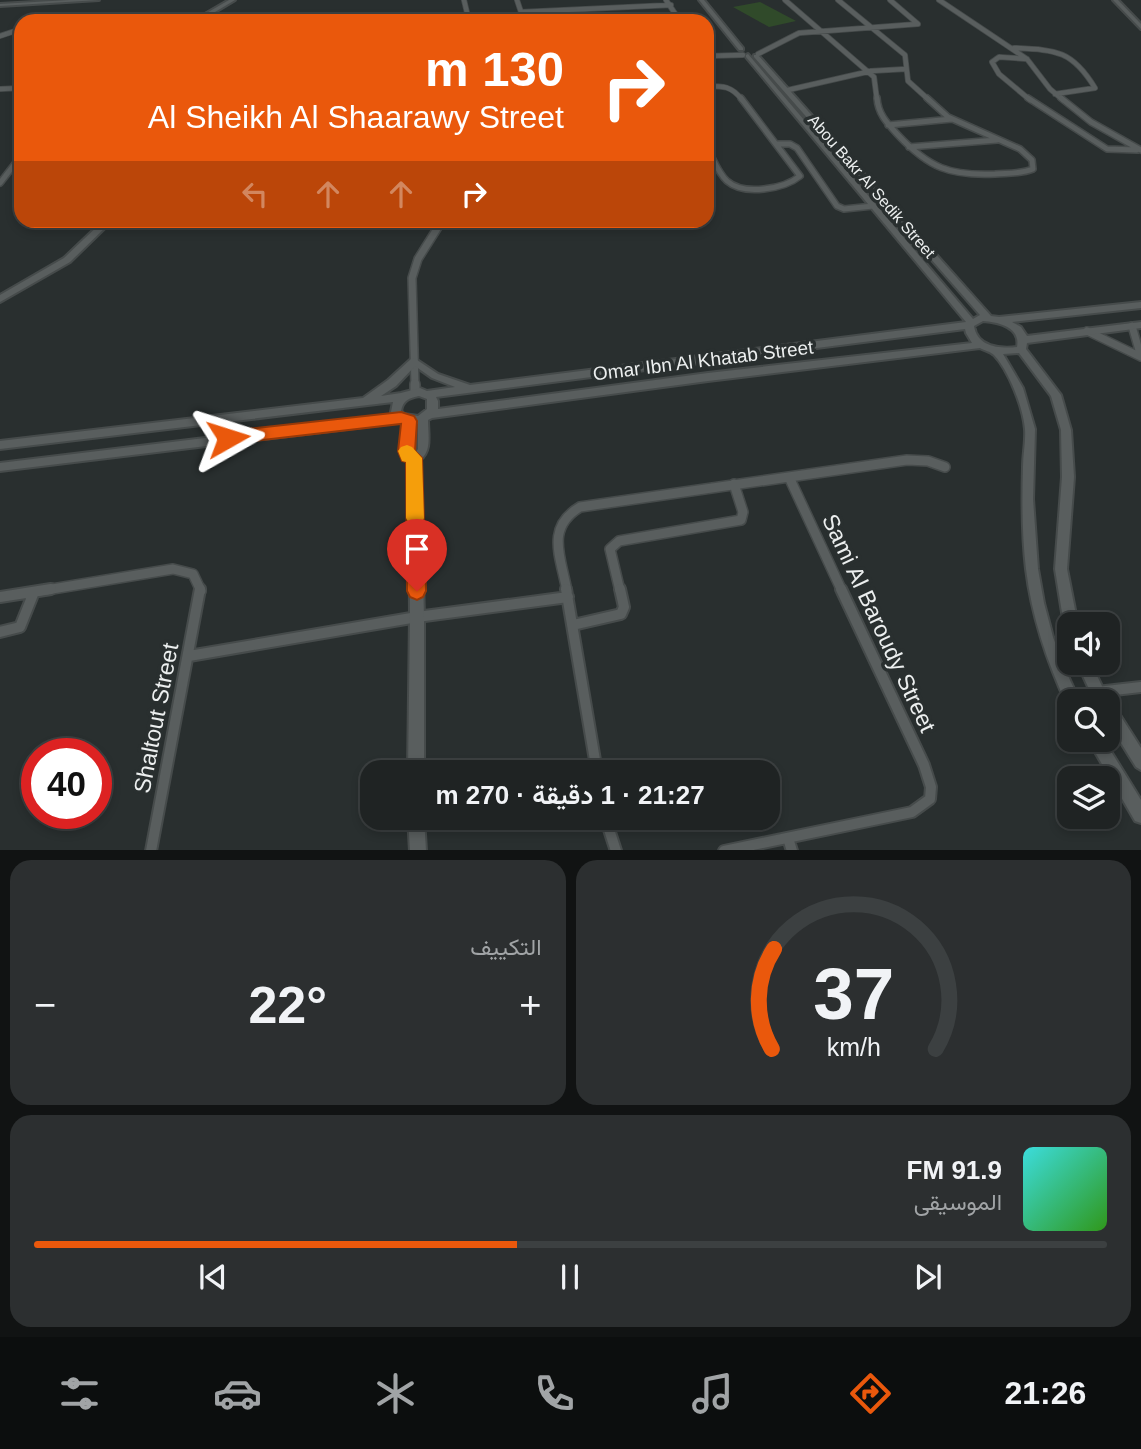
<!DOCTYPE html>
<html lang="ar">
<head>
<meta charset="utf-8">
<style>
  body { margin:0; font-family:Helvetica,Vazirmatn,sans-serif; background:#2c2f30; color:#f1f3f6; direction:rtl; height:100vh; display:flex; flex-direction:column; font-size:26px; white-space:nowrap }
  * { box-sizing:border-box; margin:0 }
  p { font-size:23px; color:#a1a4a6 }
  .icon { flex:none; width:38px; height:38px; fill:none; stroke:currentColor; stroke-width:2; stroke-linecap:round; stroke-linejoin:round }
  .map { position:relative; height:850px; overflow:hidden; direction:ltr }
  .sheet { display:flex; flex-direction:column; gap:10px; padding:10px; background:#111313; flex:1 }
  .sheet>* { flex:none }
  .guide { position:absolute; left:14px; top:14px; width:700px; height:214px; border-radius:21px; box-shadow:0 4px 10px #0003,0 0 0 2px #3c4041; direction:rtl; background:#ea580c; color:#fff; overflow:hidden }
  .tools { position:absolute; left:1057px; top:612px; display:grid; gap:14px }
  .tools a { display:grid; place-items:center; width:63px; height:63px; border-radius:14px; background:#1f2323; box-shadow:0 4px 10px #0003,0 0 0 2px #3c4041; font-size:35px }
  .speed { position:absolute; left:21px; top:738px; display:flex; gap:14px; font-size:35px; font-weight:700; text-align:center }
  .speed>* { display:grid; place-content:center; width:91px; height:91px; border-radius:50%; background:#1f2323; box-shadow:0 4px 10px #0003,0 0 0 2px #3c4041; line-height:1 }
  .speed .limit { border:10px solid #d22; background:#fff; color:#111 }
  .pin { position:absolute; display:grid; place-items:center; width:60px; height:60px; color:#fff; margin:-72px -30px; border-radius:50% 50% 50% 0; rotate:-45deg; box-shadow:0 0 7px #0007 }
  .pin .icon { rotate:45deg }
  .me { position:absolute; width:77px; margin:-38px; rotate:84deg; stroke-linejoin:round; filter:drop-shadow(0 0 5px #0008) }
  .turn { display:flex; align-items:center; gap:24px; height:147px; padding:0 35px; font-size:32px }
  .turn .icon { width:91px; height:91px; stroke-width:2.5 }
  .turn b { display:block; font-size:49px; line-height:60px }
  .lanes { display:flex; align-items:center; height:66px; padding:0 35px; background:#0003; justify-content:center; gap:35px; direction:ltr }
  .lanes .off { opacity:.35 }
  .big { font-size:52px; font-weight:600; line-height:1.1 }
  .sheet .tile { flex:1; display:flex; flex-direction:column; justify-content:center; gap:10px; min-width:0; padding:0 24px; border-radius:21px; background:#2c2f30 }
  .sheet .dial { align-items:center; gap:0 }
  .dial svg { height:182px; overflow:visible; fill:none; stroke:#3c4041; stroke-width:7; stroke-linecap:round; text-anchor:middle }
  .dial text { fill:#f1f3f6; stroke:none }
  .song { display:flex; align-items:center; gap:21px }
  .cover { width:84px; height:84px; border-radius:10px; background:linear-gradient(135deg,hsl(180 70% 55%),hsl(110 70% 35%)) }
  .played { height:7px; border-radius:4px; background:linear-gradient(90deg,#ea580c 45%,#3c4041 45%) }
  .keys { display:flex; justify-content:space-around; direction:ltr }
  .heat { display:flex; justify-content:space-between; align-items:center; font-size:38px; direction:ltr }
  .sheet .tiles { flex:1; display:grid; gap:10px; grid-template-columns:1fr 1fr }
  .tile:last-child { grid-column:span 2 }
  .trip { position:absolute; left:360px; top:760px; width:420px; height:70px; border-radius:21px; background:#1f2323; box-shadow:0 4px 10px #0003,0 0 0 2px #3c4041; font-weight:600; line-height:70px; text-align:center; direction:rtl }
  .dock { display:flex; height:112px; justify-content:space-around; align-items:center; background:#0c0e0e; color:#a1a4a6 }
  .dock .icon { width:49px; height:49px }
  .dock .selected { color:#ea580c }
  .dock b { font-size:32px; color:#f1f3f6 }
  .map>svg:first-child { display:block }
</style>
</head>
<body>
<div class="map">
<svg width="1141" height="851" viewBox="0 0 1141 851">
  <rect width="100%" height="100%" fill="#292f2f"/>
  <path fill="#304a2a" d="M 760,2 L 796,21 L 769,27 L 733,7 Z"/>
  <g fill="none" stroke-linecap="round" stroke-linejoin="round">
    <g stroke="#464b4b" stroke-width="6">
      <path id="minor-far4" d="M 464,0 L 469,21
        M 517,0 L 524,21
        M 666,0 L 676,15 L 667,21
        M 785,0 L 874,77 L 877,100
        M 838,0 L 905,55 L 908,81 L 929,100
        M 939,0 L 1027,59 L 1050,89 L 1063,100
        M 521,12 L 671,5
        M 65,21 L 118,21
        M 0,36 L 21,29
        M 1014,48 C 1056,50 1072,50 1095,88 L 1055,94
        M 758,54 L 799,33 L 918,24 L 890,0
        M 707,56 L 743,55
        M 1027,59 L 999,57 L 992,62 L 999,74 L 1030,100
        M 707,86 C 723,86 732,86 742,100
        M 0,89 L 21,88
        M 788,90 L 871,71 L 906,69"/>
    </g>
    <g stroke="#464b4b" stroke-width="8">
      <path id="minor-far3" d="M 877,98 C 878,114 887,123 898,135 C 929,168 950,176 995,174 C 1008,173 1021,174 1033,169 L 1032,160 L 1020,149 L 948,117 L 927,98
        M 1028,98 L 1107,149 L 1137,150
        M 1061,98 L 1091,122 L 1141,150
        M 888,125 L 952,119
        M 777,144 L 790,144 L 797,148 L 837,206 L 844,209 L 873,206
        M 909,147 L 997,140
        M 707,148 C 713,158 718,173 727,181 C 744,196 784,189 800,176 L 741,98
        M 0,183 L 21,156
        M 439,225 L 442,220"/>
    </g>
    <g stroke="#464b4b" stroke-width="10">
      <path id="minor-far2" d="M 1132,326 L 1141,357
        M 1087,331 L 1141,357
        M 415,386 L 412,278 L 418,259 L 440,224"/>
    </g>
    <g stroke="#464b4b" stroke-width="12">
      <path id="minor-far1" d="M 415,384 L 415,392
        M 789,477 L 842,591
        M 40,591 L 173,569 L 193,574 L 201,591
        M 567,591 C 561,557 545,528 580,507 L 907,460 L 928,461 L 945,467
        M 620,591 L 610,549 L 619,541 L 741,520 L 743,512 L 734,484"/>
    </g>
    <g stroke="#464b4b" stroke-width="14">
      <path id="minor" d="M 566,589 L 597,772
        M 0,597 L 51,589
        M 573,625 L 621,614 L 624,607 L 620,589
        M 0,632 L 20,627 L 34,592
        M 189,656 L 417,617 L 568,597
        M 1097,692 L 1141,687
        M 605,817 L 616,851
        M 788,838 L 792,851
        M 151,851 L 200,589
        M 724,851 L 912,812 L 930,799 L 931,787 L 924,765 L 841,589"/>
    </g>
    <g stroke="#464b4b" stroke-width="4">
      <path id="tertiary" d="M 69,0 L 99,0 L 0,6 L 0,4 Z
        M 229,0 L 235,0 L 200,21 L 193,21 Z
        M 699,0 L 704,0 L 743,48 L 743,50 L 739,50 Z
        M 1113,0 L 1118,0 L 1141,24 L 1141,29 Z
        M 748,54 L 973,319 L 980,315 L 754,57 L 754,55 L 758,55 L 991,316 L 999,317 L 1141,302 L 1141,308 L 1012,322 L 1021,327 L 1027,336 L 1141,322 L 1141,328 L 1027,343 L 1026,349 L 1061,395 L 1071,430 L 1074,477 L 1067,569 L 1078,625 L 1069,625 L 1069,631 L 1066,629 L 1064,625 L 1055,569 L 1062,477 L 1061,430 L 1051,396 L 1019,353 L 1003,354 L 1023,388 L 1035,429 L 1033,499 L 1038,569 L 1044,603 L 1053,637 L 1064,667 L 1080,702 L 1069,702 L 1069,708 L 1068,707 C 1047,662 1032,618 1026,569 C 1022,535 1022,501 1023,467 C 1023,454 1026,441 1025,429 C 1023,407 1009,371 994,355 C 990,351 985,351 980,348 L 708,381 L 432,418 L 428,420 C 428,435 432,451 420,460 L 424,617 L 424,772 L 408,772 L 410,617 L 409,460 L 402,454 L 404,422 L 0,471 L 0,463 L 393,415 L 391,412 L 393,402 L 0,449 L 0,441 L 363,398 L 388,380 L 411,359 L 414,358 L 438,374 L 470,385 L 966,322 L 746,57 L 746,55 ZM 983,321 C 998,322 1021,327 1017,347 C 1000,349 977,347 974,326 ZM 965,329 L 966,333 L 972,343 L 708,373 L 438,409 L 438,401 L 436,397 ZM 415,366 L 432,378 L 455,387 L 427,391 L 420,388 L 401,393 L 381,396 L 396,386 ZM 419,396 L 427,399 L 427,409 L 418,416 L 404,414 L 401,411 C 403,400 409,398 419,396 ZM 414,423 L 418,424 L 418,449 L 415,453 L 413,452 Z
        M 104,220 L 113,220 L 70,262 L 0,302 L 0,295 L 64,258 Z
        M 1077,663 L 1091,663 L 1110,703 L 1113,704 L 1141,748 L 1141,770 L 1136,767 L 1108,722 L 1108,702 L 1095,702 Z
        M 1088,740 L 1104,740 L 1141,800 L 1141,823 L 1135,821 Z
        M 408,817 L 424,817 L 426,851 L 410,851 Z"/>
    </g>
    <use href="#minor-far4" stroke="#595e5e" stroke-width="4.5"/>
    <use href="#minor-far3" stroke="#595e5e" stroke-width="5"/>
    <use href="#minor-far2" stroke="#595e5e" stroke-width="7"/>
    <use href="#minor-far1" stroke="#595e5e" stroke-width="9"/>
    <use href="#minor" stroke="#595e5e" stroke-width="10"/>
    <use href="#tertiary" fill="#595e5e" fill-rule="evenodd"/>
  </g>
  <path fill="#ea580c" stroke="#983908" stroke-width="2" d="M 401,412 L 414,416 L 417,421 L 415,451 L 422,458 L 426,591 L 423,597 L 417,600 L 410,597 L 407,591 L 406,462 L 402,461 L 398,451 L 401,424 L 228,444 L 220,438 L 228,431 Z"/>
  <path fill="#f59e0b" d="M 407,445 L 412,447 L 422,458 L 424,518 L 422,523 L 415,526 L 409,523 L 406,518 L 406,462 L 402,461 L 398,451 L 401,447 Z"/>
  <g text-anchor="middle" stroke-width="7" stroke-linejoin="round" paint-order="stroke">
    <g font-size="16" fill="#ecefef" stroke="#292f2f">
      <text transform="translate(872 186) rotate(49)" y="6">Abou Bakr Al Sedik Street</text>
    </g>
    <g font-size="19" fill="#ecefef" stroke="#292f2f">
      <text transform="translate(703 360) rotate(-7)" y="7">Omar Ibn Al Khatab Street</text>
    </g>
    <g font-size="23" fill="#ecefef" stroke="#292f2f">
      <text transform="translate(879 623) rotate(65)" y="8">Sami Al Baroudy Street</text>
      <text transform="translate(156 718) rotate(-79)" y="8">Shaltout Street</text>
    </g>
  </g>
</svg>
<div class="tools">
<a><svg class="icon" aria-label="sound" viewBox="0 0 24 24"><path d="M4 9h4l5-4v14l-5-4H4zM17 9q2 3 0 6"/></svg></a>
<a><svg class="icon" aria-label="search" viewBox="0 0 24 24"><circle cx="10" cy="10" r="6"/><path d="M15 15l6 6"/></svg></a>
<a><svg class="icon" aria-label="layers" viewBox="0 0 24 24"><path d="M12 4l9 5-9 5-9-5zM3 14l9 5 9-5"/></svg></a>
</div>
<div class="speed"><div class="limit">40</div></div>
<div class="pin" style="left:417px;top:591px;background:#d93025"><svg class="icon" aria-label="arrive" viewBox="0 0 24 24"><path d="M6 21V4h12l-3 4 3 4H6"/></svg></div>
<svg class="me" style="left:228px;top:438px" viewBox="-20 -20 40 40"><path d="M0-17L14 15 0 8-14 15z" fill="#ea580c" stroke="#fff" stroke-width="4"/></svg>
<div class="trip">21:27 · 1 دقيقة · 270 m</div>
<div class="guide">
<div class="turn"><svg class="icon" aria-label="right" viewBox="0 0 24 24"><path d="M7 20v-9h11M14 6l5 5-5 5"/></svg><div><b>130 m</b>Al Sheikh Al Shaarawy Street</div></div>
<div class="lanes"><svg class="icon off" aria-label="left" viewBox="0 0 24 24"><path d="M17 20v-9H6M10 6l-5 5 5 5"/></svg><svg class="icon off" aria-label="ahead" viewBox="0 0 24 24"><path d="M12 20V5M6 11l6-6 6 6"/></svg><svg class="icon off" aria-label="ahead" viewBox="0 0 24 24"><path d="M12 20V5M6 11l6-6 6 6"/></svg><svg class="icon" aria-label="right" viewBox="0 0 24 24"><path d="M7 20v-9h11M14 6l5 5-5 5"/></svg></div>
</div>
</div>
<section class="sheet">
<div class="tiles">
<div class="tile dial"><svg viewBox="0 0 100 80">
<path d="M14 69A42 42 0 1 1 86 69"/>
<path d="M14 69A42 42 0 0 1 15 25" stroke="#ea580c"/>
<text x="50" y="56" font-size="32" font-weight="700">37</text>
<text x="50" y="72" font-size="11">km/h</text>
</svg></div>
<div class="tile"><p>التكييف</p>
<div class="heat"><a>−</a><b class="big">22°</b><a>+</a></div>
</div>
<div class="tile">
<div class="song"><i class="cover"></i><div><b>91.9 FM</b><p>الموسيقى</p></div></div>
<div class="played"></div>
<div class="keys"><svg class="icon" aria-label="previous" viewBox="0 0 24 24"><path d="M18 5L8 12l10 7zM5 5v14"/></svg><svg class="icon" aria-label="pause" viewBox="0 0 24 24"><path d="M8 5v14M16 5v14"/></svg><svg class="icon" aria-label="next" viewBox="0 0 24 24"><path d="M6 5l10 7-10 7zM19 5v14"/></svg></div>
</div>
</div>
</section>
<nav class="dock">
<b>21:26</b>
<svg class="icon selected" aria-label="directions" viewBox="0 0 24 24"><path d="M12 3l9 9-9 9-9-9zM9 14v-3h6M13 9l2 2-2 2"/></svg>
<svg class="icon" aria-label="music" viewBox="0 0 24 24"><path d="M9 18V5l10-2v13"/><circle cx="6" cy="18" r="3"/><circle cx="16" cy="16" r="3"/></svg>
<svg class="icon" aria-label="phone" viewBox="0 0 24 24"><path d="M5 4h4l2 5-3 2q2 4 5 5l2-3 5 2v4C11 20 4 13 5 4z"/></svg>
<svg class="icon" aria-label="climate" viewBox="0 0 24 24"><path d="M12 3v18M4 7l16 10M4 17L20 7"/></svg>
<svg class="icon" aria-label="car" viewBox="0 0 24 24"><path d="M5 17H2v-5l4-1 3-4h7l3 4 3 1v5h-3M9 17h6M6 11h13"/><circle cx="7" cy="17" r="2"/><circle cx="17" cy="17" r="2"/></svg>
<svg class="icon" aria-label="filters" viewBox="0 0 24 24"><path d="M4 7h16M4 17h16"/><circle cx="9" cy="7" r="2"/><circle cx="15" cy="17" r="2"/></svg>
</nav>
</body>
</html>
